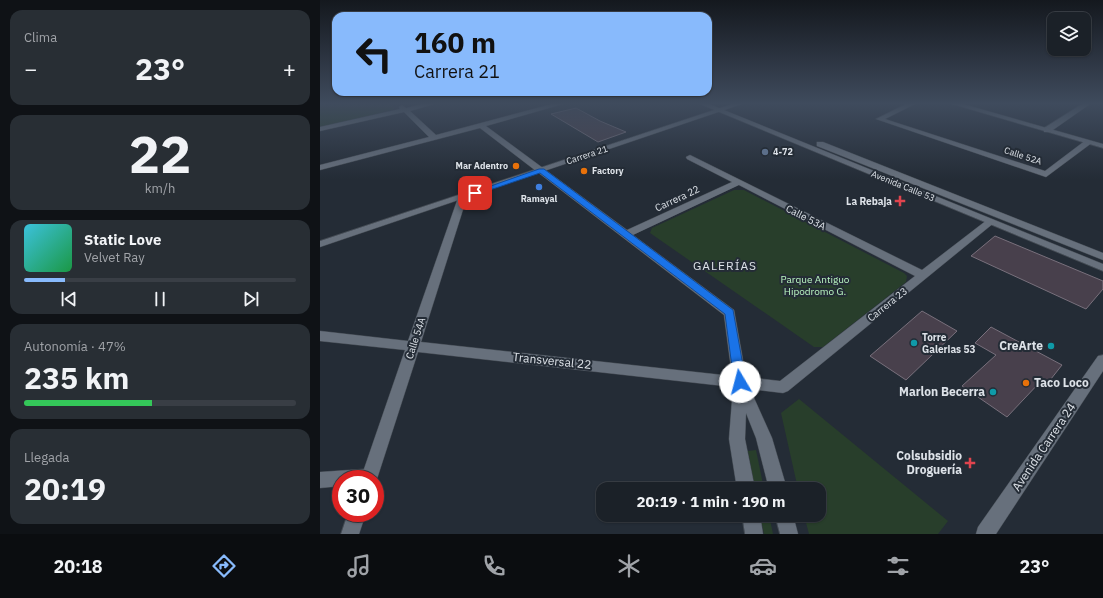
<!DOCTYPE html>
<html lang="es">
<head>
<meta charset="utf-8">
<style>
  body { margin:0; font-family:"IBM Plex Sans",sans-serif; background:#282e34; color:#f1f3f6; height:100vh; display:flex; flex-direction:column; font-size:15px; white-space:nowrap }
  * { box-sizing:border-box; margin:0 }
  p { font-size:13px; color:#a0a3a8 }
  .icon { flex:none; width:22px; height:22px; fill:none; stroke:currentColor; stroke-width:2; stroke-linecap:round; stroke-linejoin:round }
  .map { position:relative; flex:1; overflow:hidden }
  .panel { display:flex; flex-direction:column; gap:10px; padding:10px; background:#0f1216; width:320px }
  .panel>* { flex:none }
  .top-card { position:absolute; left:12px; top:12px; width:380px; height:84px; border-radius:12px; box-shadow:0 1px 3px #0004,0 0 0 1px #393e45; background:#88bafc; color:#111; overflow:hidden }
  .buttons { position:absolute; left:727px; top:12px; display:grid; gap:8px }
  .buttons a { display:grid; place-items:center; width:44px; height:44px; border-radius:8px; background:#1b2128; box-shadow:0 1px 3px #0004,0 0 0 1px #393e45; font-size:20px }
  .speed { position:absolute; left:12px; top:470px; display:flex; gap:8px; font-size:20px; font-weight:700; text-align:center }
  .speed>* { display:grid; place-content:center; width:52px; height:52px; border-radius:50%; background:#1b2128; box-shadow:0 1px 3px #0004,0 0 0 1px #393e45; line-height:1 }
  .speed .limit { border:6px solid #d22; background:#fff; color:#111 }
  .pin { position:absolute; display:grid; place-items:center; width:34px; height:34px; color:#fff; margin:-17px; border-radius:8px; box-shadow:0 2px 6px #0006 }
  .me { position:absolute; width:44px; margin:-22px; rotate:352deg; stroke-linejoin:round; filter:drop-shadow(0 0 3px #0008) }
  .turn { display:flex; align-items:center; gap:14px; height:84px; padding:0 16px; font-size:18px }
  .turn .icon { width:52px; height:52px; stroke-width:2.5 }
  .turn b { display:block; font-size:28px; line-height:34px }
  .big { font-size:30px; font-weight:800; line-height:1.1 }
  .panel .tile { flex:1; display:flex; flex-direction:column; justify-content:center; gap:6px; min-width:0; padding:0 14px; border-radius:12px; background:#282e34 }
  .panel .dial { align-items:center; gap:0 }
  .dial b { font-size:52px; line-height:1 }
  .song { display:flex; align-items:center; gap:12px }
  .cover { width:48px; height:48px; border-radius:6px; background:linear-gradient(135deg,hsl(190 70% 55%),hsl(140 70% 35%)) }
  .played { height:4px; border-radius:2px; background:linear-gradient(90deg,#88bafc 15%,#393e45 15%) }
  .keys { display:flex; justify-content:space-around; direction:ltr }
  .heat { display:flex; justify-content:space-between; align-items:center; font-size:22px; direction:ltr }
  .charge { height:6px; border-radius:3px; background:linear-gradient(90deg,#34c759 47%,#393e45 0) }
  .trip { position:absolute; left:276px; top:482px; width:230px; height:40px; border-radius:12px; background:#1b2128; box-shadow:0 1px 3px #0004,0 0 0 1px #393e45; font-weight:800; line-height:40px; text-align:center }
  .tabs { display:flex; height:64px; justify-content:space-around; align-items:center; background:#0b0d10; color:#a0a3a8 }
  .tabs .icon { width:28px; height:28px }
  .tabs .active { color:#88bafc }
  .tabs b { font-size:18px; color:#f1f3f6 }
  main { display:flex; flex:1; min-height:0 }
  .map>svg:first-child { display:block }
</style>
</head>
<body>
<main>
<section class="panel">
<div class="tile"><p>Clima</p>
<div class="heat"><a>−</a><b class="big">23°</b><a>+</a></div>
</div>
<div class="tile dial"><b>22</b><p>km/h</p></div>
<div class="tile">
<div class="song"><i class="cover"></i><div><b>Static Love</b><p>Velvet Ray</p></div></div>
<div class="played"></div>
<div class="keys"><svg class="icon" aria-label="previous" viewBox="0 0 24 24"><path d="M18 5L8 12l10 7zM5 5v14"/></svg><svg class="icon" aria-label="pause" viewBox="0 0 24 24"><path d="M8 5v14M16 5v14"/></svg><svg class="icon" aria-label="next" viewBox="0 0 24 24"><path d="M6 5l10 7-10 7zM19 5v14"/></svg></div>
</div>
<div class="tile"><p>Autonomía · 47%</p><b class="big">235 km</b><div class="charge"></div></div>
<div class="tile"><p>Llegada</p><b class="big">20:19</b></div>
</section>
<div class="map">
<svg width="783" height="534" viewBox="0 0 783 534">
  <rect width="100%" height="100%" fill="#242c36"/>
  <path fill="#283e2b" d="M 0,104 L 70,104 L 75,109 L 0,129 Z
    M 414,190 L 424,190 L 584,273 L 587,276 L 586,282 L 503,347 L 494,347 L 330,233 L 332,228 Z
    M 479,399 L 628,521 L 618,534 L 489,534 L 484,515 L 499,515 L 499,489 L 478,489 L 461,413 Z
    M 436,450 L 444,489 L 435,489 L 428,451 Z
    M 440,515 L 449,515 L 453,534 L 444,534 Z"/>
  <path fill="#48404c" stroke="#78707c" d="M 256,108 L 280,121 L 306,132 L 278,142 L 231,114 Z
    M 675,236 L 783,281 L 783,289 L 766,309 L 651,256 Z
    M 602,311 L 637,331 L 586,380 L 550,356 Z
    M 671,327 L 742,365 L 727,384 L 721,381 L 687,417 L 642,386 L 676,355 L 655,343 Z"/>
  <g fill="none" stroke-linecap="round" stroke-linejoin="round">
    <g stroke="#434a52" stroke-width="1">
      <path id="minor" d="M 102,104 L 114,104 L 90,111 L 116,135 L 232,104 L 243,104 L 166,126 L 307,230 L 412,182 L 367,159 L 366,157 L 370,155 L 602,270 L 667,220 L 673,220 L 675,222 L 468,391 L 463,393 L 430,389 L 452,438 L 467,489 L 449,489 L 436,438 L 426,413 L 425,439 L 435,489 L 417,489 L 409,439 L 413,387 L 98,352 L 55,485 L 55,479 L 21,479 L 21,486 L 0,488 L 0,472 L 44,469 L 85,350 L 0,341 L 0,331 L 88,341 L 139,195 L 142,194 L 147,197 L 101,342 L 412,376 L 404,315 L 160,128 L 0,170 L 0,165 L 109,137 L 84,112 L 0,131 L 0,127 L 80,109 L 79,107 L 82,105 L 86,108 ZM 419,185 L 595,276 L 460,381 L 426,377 L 414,310 L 313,235 Z
        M 586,104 L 595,104 L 565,119 L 725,171 L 766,140 L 773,142 L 726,177 L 556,119 Z
        M 762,104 L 770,104 L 730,132 L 724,132 L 724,128 Z
        M 28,513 L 46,513 L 39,534 L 21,534 Z
        M 422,515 L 440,515 L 443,534 L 425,534 Z
        M 455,515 L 473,515 L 478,534 L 460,534 Z"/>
    </g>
    <g stroke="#434a52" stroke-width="1">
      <path id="tertiary" d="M 412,104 L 422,104 L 0,247 L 0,241 Z
        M 632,104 L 643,104 L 783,144 L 783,148 Z"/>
    </g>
    <g stroke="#434a52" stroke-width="1">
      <path id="secondary" d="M 380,104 L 389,104 L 783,264 L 783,271 Z
        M 497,142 L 503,142 L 783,253 L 783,260 L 497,146 Z
        M 783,355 L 783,371 L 676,534 L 656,534 L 658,527 L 778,356 Z"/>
    </g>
    <use href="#minor" fill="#67707c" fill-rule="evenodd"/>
    <use href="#tertiary" fill="#67707c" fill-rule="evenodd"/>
    <use href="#secondary" fill="#67707c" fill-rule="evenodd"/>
  </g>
  <linearGradient id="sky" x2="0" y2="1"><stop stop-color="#14181e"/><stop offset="0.58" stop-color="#3f4b5d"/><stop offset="1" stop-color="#3f4b5d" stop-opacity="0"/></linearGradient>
  <rect width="783" height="179" fill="url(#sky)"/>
  <path fill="#1a73e8" stroke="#114b97" d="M 219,169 L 224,169 L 413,310 L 426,382 L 424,385 L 416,385 L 414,382 L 405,314 L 220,173 L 158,194 L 151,193 Z"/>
  <circle fill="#5c6f8a" stroke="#242c36" stroke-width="1.5" cx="445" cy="152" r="4"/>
  <g fill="#e8710a" stroke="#242c36" stroke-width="1.5">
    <circle cx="196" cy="166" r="4"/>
    <circle cx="264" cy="171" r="4"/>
    <circle cx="706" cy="383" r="4"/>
  </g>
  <circle fill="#3f7fe0" stroke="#242c36" stroke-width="1.5" cx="219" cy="187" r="4"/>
  <g fill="#e0444e" stroke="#242c36" stroke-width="1.5">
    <path d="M578 195h4v4h4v4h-4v4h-4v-4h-4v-4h4z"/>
    <path d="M648 457h4v4h4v4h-4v4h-4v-4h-4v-4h4z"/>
  </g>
  <g fill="#0f9aa8" stroke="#242c36" stroke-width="1.5">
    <circle cx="594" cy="343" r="4"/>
    <circle cx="731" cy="346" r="4"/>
    <circle cx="673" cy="392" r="4"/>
  </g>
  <g text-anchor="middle" stroke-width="4" stroke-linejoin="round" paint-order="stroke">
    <g font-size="9" font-weight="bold" fill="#dde2e8" stroke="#242c36" text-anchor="start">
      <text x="453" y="155">4-72</text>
      <text x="188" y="169" text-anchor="end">Mar Adentro</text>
      <text x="272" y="174">Factory</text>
      <text x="219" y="202" text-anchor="middle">Ramayal</text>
    </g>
    <g font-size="9" fill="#dde2e8" stroke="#242c36">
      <text transform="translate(267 155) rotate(-18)" y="3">Carrera 21</text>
      <text transform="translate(703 156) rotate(18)" y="3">Calle 52A</text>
      <text transform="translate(583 186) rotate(22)" y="3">Avenida Calle 53</text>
    </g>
    <g font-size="10" fill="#dde2e8" stroke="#242c36">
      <text transform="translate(357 198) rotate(-25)" y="4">Carrera 22</text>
      <text transform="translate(486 217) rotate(27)" y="4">Calle 53A</text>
      <text transform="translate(567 304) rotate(-39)" y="4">Carrera 23</text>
      <text transform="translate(95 338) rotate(-72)" y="4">Calle 54A</text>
    </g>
    <g font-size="10" font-weight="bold" fill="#dde2e8" stroke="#242c36" text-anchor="end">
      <text x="572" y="205">La Rebaja</text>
      <text x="602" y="341" text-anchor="start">Torre<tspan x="602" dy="12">Galerias 53</tspan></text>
    </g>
    <g font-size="10" fill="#bbf6c2" stroke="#242c36">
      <text x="495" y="283">Parque Antiguo<tspan x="495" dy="12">Hipodromo G.</tspan></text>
    </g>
    <g font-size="12" letter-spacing="1" fill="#dde2e8" stroke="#242c36">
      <text x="405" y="270">GALERÍAS</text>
    </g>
    <g font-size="12" font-weight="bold" fill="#dde2e8" stroke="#242c36" text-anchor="end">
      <text x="723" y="350">CreArte</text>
      <text x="714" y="387" text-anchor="start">Taco Loco</text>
      <text x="665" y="396">Marlon Becerra</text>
      <text x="642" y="460">Colsubsidio<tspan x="642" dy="14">Droguería</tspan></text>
    </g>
    <g font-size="12" fill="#dde2e8" stroke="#242c36">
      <text transform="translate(232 361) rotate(6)" y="4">Transversal 22</text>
      <text transform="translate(724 447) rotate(-56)" y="4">Avenida Carrera 24</text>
    </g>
  </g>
</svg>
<div class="buttons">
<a><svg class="icon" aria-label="layers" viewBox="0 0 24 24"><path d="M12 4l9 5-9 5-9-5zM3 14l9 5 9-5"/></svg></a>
</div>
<div class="speed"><div class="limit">30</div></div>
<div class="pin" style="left:155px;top:193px;background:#d93025"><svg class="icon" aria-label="arrive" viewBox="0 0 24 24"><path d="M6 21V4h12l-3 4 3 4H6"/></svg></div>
<svg class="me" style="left:420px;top:382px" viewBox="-20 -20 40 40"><circle r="19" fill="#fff"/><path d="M0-13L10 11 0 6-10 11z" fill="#1a73e8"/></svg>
<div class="trip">20:19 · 1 min · 190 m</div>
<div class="top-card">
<div class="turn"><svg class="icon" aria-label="left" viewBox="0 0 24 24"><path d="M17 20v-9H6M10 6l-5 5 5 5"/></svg><div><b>160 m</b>Carrera 21</div></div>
</div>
</div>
</main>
<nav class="tabs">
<b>20:18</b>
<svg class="icon active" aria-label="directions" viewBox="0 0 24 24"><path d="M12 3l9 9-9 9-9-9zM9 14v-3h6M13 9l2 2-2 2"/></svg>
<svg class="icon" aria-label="music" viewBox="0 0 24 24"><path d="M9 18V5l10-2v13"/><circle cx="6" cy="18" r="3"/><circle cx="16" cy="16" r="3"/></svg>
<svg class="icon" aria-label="phone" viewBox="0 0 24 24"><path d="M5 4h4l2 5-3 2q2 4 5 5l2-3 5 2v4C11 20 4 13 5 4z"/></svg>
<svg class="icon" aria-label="climate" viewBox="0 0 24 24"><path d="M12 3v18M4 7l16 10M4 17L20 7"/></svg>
<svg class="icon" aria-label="car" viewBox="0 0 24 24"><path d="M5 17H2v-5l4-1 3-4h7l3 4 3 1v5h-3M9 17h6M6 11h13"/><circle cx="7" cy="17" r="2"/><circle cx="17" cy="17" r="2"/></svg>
<svg class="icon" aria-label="filters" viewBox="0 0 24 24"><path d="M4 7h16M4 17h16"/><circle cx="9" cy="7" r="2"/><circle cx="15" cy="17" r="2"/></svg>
<b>23°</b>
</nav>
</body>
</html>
